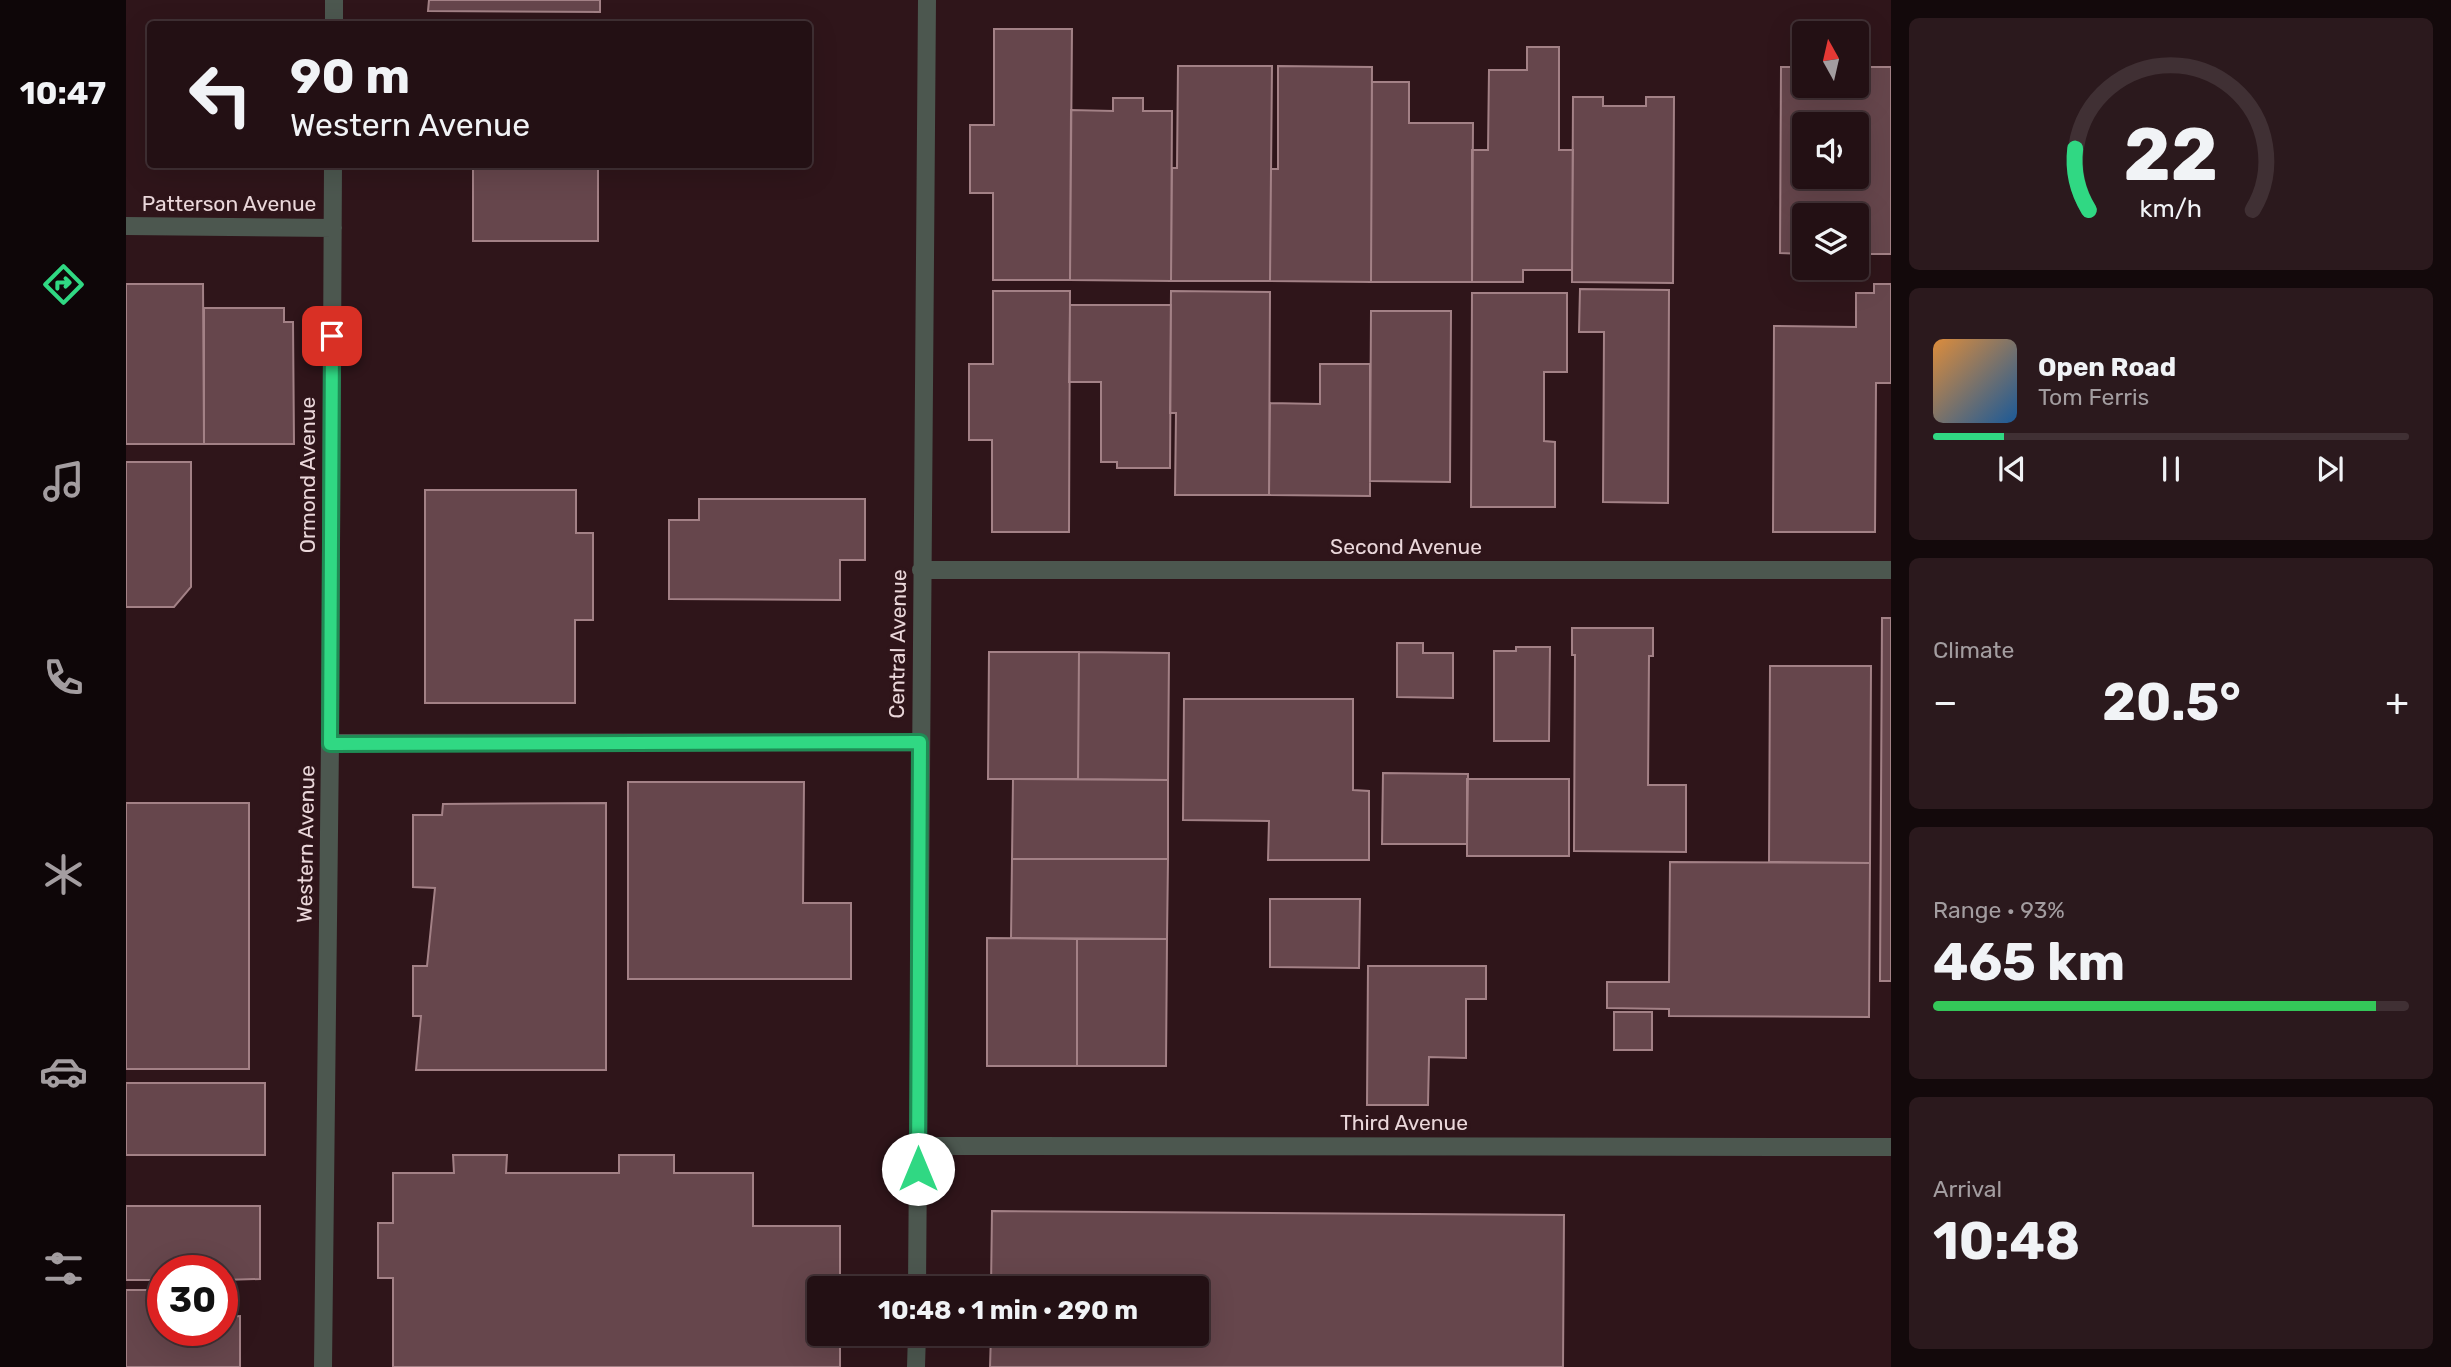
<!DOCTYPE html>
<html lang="en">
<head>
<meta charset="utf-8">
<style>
  body { margin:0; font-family:Rubik,sans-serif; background:#2b191d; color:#f1f3f6; height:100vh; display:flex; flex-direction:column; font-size:26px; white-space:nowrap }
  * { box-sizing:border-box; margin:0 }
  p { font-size:23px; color:#a39da0 }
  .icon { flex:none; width:38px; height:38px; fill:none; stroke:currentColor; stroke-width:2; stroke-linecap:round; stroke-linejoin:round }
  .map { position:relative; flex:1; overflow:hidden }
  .side { display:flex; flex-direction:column; gap:18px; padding:18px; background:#13090b; width:560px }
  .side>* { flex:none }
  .top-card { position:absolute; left:21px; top:21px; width:665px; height:147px; border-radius:7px; box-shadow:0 7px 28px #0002,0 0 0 2px #403034; background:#231014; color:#f1f3f6; overflow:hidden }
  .needle { width:46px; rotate:352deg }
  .controls { position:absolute; left:1666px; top:21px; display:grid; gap:14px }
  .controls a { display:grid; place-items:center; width:77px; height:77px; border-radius:7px; background:#231014; box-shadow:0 7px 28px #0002,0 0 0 2px #403034; font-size:35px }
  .speed { position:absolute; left:21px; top:1255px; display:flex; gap:14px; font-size:35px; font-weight:700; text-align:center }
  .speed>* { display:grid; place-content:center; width:91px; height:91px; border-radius:50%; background:#231014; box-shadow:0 7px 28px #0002,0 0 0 2px #403034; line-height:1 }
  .speed .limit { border:10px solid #d22; background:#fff; color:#111 }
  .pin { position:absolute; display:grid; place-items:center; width:60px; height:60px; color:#fff; margin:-30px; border-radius:14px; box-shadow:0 4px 10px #0006 }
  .me { position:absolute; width:77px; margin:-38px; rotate:0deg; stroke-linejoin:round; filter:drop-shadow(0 0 5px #0008) }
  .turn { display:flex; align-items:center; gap:24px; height:147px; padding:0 28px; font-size:32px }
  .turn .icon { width:91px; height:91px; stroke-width:2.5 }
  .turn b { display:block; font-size:49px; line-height:60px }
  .big { font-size:52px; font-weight:700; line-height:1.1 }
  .side .widget { flex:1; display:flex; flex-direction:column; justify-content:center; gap:10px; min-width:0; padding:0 24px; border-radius:10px; background:#2b191d }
  .side .dial { align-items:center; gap:0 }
  .dial svg { height:182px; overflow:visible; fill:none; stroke:#403034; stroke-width:7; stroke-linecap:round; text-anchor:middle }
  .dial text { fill:#f1f3f6; stroke:none }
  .song { display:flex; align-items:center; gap:21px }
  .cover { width:84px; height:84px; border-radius:10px; background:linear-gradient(135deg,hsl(30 70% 55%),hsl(210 70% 35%)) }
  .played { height:7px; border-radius:4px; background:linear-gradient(90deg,#30d883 15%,#403034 15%) }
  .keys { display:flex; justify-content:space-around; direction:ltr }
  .heat { display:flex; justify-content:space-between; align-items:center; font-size:38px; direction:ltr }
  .charge { height:10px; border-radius:5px; background:linear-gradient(90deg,#34c759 93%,#403034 0) }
  .trip { position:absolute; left:681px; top:1276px; width:402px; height:70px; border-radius:7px; background:#231014; box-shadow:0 7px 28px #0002,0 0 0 2px #403034; font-weight:700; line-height:70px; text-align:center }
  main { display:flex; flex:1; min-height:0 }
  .tabs { display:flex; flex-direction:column; width:126px; justify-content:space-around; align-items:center; background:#0e0608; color:#a39da0 }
  .tabs .icon { width:49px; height:49px }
  .tabs .on { color:#30d883 }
  .tabs b { font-size:32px; color:#f1f3f6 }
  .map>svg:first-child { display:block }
</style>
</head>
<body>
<main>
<nav class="tabs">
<b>10:47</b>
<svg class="icon on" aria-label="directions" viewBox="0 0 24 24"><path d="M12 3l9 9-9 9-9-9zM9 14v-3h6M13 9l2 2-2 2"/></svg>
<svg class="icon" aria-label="music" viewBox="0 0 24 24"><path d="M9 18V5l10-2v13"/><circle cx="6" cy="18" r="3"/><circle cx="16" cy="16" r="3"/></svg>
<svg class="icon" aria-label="phone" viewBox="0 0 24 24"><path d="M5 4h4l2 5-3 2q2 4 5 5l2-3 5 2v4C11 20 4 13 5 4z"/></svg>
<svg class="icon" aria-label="climate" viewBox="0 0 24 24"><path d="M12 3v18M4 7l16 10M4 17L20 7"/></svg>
<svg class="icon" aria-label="car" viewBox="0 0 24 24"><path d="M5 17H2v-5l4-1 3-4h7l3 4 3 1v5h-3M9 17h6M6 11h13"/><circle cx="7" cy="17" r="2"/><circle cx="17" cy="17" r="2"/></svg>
<svg class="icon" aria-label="filters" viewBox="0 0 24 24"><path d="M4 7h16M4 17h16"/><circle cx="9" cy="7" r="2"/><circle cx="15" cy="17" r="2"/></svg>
</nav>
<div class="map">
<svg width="1765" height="1367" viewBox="0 0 1765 1367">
  <rect width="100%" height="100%" fill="#2f151a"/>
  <path fill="#66464c" stroke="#a38186" stroke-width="2" fill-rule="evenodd" d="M 303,0 L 474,0 L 474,12 L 302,11 Z
    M 868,29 L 946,29 L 944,280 L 867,280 L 867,193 L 844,193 L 844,125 L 868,125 Z
    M 1401,47 L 1433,47 L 1433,150 L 1447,150 L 1446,270 L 1397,270 L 1397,282 L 1346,282 L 1346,150 L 1362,150 L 1363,70 L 1401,70 Z
    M 1052,66 L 1146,66 L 1144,281 L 1045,281 L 1046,168 L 1051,168 Z
    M 1152,66 L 1246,67 L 1245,282 L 1144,281 L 1145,169 L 1152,169 Z
    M 1655,67 L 1678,67 L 1678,86 L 1731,86 L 1731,67 L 1765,67 L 1765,254 L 1731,254 L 1731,215 L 1678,215 L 1678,254 L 1654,253 ZM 1678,124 L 1731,124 L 1731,177 L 1678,177 Z
    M 1246,82 L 1283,82 L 1283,123 L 1347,123 L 1346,282 L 1245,282 Z
    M 1447,97 L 1477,97 L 1477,106 L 1520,106 L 1520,97 L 1548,97 L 1547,283 L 1446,282 Z
    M 987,98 L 1017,98 L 1017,111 L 1046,111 L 1045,281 L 944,280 L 945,110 L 987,111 Z
    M 290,164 L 472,164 L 472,166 Z
    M 347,165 L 472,166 L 472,241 L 347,241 Z
    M 0,284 L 77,284 L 78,444 L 0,444 Z
    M 1748,284 L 1765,284 L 1765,383 L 1750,383 L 1749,532 L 1647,532 L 1648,326 L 1730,327 L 1730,293 L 1748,293 Z
    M 1454,289 L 1543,290 L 1542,503 L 1477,502 L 1478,332 L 1453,332 Z
    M 867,291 L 944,291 L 943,532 L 866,532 L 866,440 L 843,440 L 843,364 L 867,364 Z
    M 1045,291 L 1144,292 L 1143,495 L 1049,495 L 1050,413 L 1044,413 Z
    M 1346,293 L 1441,293 L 1441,372 L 1418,372 L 1418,441 L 1429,442 L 1429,507 L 1345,507 Z
    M 944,305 L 1045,305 L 1044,468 L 991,468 L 991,462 L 975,462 L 975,382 L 943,382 Z
    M 78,308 L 158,308 L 158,322 L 167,322 L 168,444 L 78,444 Z
    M 1245,311 L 1325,311 L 1324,482 L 1244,481 Z
    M 1194,364 L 1244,364 L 1244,496 L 1143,495 L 1144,403 L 1194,404 Z
    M 0,462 L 65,462 L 65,587 L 48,607 L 0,607 Z
    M 299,490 L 450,490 L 450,533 L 467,533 L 467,620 L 449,620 L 449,703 L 299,703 Z
    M 573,499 L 739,499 L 739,560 L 714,560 L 714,600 L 543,599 L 543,520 L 573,520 Z
    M 1756,618 L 1765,618 L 1765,981 L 1754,981 Z
    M 1446,628 L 1527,628 L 1527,656 L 1523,656 L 1522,785 L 1560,785 L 1560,852 L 1448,851 L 1449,655 L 1446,655 Z
    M 1271,643 L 1297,643 L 1297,653 L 1327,653 L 1327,698 L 1271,697 Z
    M 1390,647 L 1424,647 L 1423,741 L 1368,741 L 1368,651 L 1390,651 Z
    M 863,652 L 953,652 L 952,779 L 862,779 Z
    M 953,652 L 1043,653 L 1042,780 L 952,779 Z
    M 1644,666 L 1745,666 L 1744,863 L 1643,862 Z
    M 1058,699 L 1227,699 L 1227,790 L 1243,791 L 1243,860 L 1142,860 L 1143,821 L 1057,820 Z
    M 1257,773 L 1342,774 L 1341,844 L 1256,844 Z
    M 887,779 L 1042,780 L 1042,859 L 886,859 Z
    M 1341,779 L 1443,779 L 1443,856 L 1341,856 Z
    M 502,782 L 678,782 L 677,903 L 725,903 L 725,979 L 502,979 Z
    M 0,803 L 123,803 L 123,1069 L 0,1069 Z
    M 480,803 L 480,1070 L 290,1070 L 295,1016 L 287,1016 L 287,966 L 301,966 L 309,888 L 287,887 L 287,815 L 316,815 L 317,804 Z
    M 886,859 L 1042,859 L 1041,939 L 885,938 Z
    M 1544,862 L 1744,863 L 1743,1017 L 1543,1016 L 1543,1009 L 1481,1008 L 1481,982 L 1543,982 Z
    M 1144,899 L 1234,899 L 1233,968 L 1144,967 Z
    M 861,938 L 951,939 L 951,1066 L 861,1066 Z
    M 951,939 L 1041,939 L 1040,1066 L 951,1066 Z
    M 1242,966 L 1360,966 L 1360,999 L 1340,999 L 1340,1058 L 1303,1057 L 1302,1105 L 1241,1105 Z
    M 1488,1012 L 1526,1012 L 1526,1050 L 1488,1050 Z
    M 0,1083 L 139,1083 L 139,1155 L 0,1155 Z
    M 327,1155 L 381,1155 L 380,1173 L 493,1173 L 493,1155 L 548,1155 L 548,1173 L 627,1173 L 627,1226 L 714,1226 L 714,1288 L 693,1288 L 693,1334 L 714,1334 L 714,1367 L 267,1367 L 267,1278 L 252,1278 L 252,1223 L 267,1223 L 267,1173 L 328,1173 Z
    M 0,1206 L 134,1206 L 134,1279 L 96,1280 L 96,1270 L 37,1270 L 37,1280 L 0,1280 Z
    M 866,1211 L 1438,1215 L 1437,1367 L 864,1367 L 865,1334 L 1071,1334 L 1071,1288 L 865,1288 Z
    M 0,1290 L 37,1290 L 37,1330 L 96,1330 L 96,1317 L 114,1316 L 114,1367 L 0,1367 Z"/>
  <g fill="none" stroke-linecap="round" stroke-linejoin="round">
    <path stroke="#4c574f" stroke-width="18" d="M 208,24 L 208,0
      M 0,226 L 207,228
      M 795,570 L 1765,570
      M 204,743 L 207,164
      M 792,1146 L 1765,1147
      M 791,1288 L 801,0
      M 197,1367 L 204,743 L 794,742
      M 790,1367 L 791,1334"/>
  </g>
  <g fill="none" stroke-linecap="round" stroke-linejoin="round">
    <g stroke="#1f8c55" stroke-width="18">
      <path id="route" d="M 206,336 L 204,744 L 794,742 L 792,1169"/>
    </g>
    <use href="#route" stroke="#30d883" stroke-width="12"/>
  </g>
  <g text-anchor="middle" stroke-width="7" stroke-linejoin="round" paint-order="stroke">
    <g font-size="21" fill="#ead7da" stroke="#2f151a">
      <text x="103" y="211">Patterson Avenue</text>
      <text transform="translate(182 475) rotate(-90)" y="7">Ormond Avenue</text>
      <text x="1280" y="554">Second Avenue</text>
      <text transform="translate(772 644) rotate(-89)" y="7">Central Avenue</text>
      <text transform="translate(180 844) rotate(-89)" y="7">Western Avenue</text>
      <text x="1278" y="1130">Third Avenue</text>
    </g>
  </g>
</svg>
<div class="controls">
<a><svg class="needle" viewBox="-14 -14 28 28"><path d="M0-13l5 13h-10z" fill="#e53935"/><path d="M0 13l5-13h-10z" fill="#a39da0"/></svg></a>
<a><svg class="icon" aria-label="sound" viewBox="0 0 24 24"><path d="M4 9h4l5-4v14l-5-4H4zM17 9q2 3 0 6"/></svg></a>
<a><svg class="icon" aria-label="layers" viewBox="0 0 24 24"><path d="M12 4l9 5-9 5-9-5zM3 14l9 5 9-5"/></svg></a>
</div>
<div class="speed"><div class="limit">30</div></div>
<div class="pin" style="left:206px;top:336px;background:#d93025"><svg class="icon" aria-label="arrive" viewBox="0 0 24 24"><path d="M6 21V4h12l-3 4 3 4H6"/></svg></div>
<svg class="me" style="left:792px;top:1169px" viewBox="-20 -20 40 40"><circle r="19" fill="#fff"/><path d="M0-13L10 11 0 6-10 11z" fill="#30d883"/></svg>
<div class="trip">10:48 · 1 min · 290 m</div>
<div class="top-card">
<div class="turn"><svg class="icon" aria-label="left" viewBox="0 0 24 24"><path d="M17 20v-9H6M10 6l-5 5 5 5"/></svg><div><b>90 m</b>Western Avenue</div></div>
</div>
</div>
<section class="side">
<div class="widget dial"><svg viewBox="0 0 100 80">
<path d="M14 69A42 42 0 1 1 86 69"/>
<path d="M14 69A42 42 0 0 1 8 42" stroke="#30d883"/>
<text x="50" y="56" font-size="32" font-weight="700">22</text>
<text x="50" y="72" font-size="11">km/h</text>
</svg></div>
<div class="widget">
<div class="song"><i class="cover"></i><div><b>Open Road</b><p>Tom Ferris</p></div></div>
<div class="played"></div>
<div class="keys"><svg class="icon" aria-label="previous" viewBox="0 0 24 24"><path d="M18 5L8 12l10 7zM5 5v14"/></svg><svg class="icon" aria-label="pause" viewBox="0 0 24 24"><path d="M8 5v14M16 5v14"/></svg><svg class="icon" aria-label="next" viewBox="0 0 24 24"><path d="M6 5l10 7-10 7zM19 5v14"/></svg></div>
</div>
<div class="widget"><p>Climate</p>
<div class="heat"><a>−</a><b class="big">20.5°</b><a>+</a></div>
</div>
<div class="widget"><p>Range · 93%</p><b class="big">465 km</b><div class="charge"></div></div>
<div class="widget"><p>Arrival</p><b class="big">10:48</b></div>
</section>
</main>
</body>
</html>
